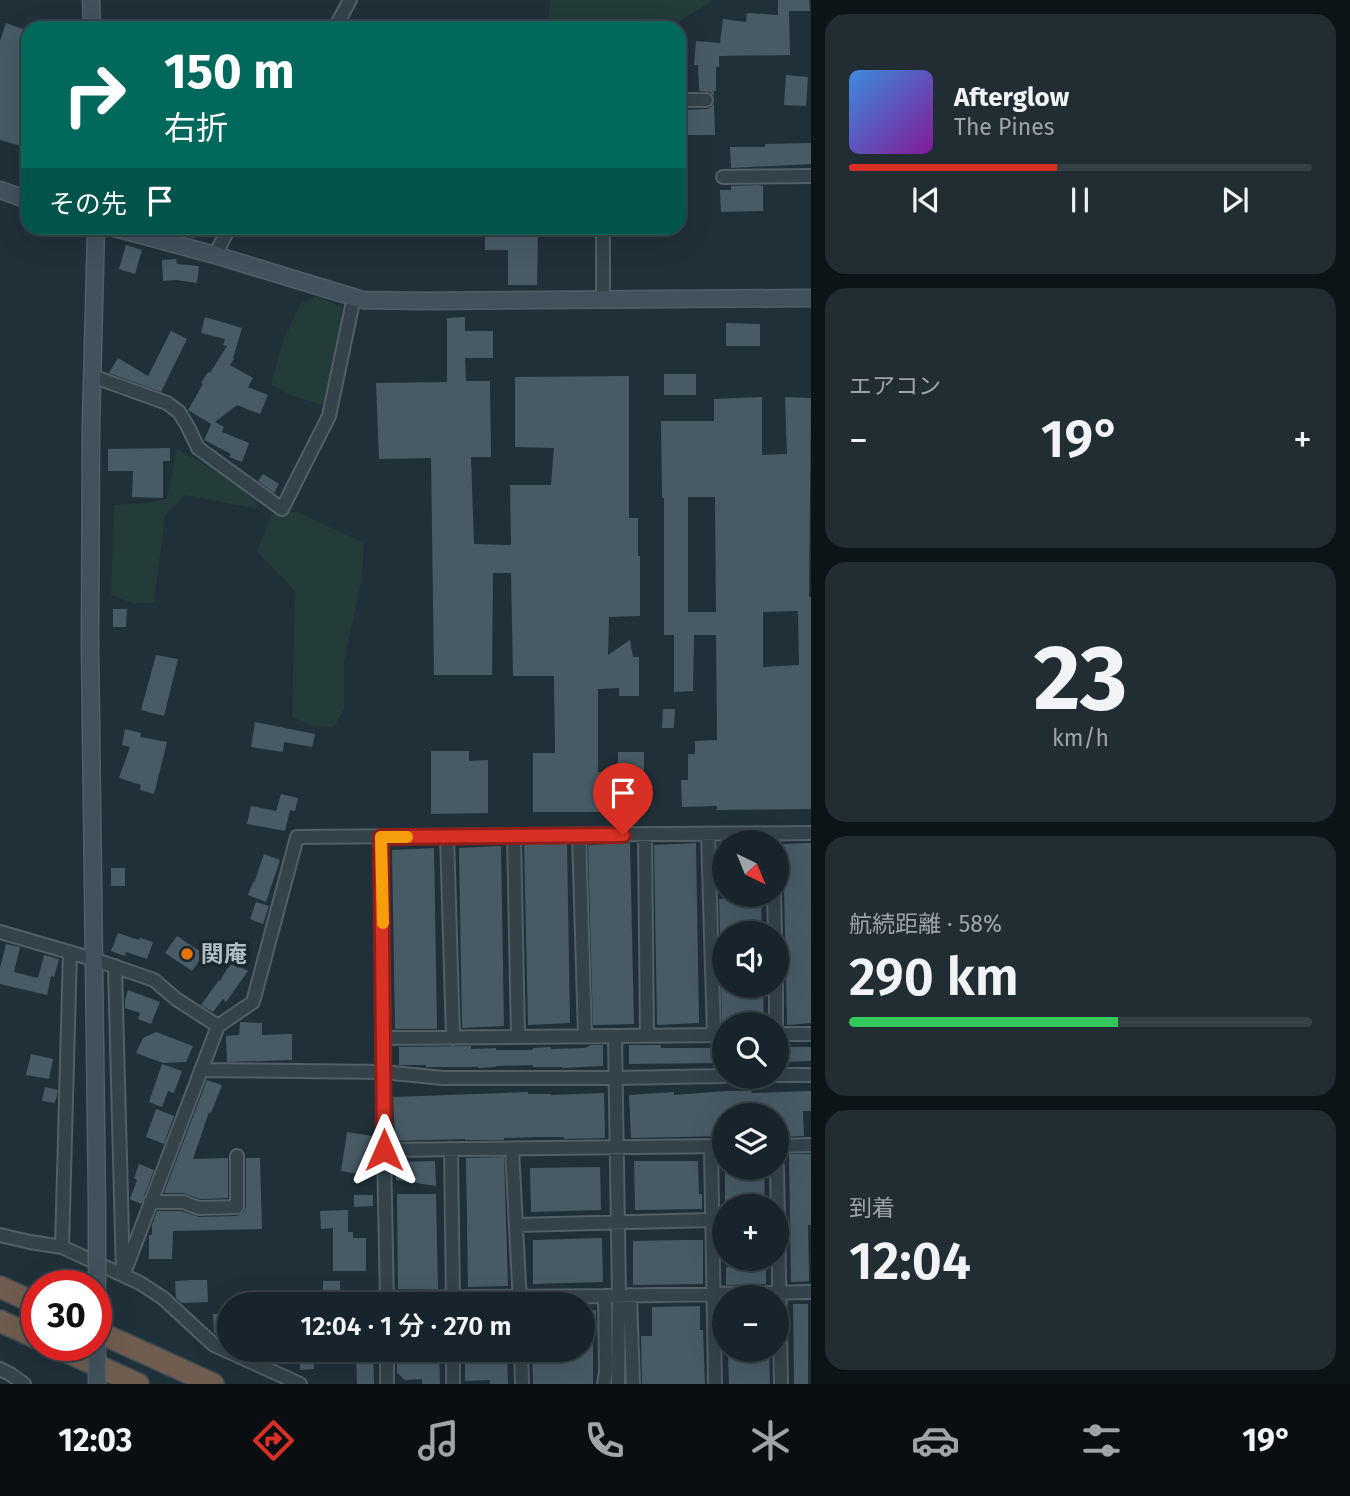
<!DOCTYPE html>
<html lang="ja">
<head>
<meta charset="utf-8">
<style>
  body { margin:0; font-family:"Fira Sans","Noto Sans JP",sans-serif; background:#212c33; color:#f1f3f6; height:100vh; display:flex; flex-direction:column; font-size:26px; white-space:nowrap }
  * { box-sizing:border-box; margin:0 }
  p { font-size:23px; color:#9fa4a9 }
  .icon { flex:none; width:38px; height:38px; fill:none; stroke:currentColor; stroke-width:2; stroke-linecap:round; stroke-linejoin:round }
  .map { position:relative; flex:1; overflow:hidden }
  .side { display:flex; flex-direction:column; gap:14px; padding:14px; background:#0d1418; width:539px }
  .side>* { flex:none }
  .guide { position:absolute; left:21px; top:21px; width:665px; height:214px; border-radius:21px; box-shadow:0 7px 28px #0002,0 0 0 2px #364147; background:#00695c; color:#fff; overflow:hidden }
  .needle { width:46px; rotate:137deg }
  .buttons { position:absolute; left:712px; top:830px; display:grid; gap:14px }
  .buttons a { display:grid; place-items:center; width:77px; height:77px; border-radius:50%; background:#18242b; box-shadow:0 7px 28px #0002,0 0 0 2px #364147; font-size:35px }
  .speed { position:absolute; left:21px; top:1270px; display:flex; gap:14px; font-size:35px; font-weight:700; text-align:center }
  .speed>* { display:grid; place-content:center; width:91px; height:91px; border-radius:50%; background:#18242b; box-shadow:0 7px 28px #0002,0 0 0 2px #364147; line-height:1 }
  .speed .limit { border:10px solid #d22; background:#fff; color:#111 }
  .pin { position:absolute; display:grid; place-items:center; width:60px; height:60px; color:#fff; margin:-72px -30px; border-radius:50% 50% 50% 0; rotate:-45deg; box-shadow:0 0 7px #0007 }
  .pin .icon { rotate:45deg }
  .me { position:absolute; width:77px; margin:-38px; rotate:0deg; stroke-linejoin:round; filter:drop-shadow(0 0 5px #0008) }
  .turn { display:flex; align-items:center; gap:24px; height:147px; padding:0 28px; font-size:32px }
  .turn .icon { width:91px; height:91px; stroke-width:2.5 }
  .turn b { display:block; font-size:49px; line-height:60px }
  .then { display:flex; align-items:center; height:66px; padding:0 28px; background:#0003; gap:14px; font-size:26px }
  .big { font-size:52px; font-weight:600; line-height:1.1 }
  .side .card { flex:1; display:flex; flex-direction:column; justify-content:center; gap:10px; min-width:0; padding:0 24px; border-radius:21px; background:#212c33 }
  .side .dial { align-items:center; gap:0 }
  .dial b { font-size:91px; line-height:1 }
  .song { display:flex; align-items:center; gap:21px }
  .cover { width:84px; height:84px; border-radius:10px; background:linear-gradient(135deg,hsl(210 70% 55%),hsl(290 70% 35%)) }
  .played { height:7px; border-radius:4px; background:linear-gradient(90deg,#d93025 45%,#364147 45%) }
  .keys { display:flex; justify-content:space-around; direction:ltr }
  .heat { display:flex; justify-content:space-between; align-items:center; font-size:38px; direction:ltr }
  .charge { height:10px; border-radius:5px; background:linear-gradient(90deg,#34c759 58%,#364147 0) }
  .trip { position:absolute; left:217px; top:1292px; width:378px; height:70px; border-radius:35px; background:#18242b; box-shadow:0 7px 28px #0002,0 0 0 2px #364147; font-weight:600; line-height:70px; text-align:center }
  .tabs { display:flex; height:112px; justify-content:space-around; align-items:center; background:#0a0e11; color:#9fa4a9 }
  .tabs .icon { width:49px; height:49px }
  .tabs .on { color:#d93025 }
  .tabs b { font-size:32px; color:#f1f3f6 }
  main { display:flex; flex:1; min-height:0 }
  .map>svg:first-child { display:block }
</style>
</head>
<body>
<main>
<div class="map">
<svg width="811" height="1384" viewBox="0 0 811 1384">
  <rect width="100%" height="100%" fill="#203039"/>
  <path fill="#233c39" d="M 550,0 L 714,0 L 668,28 L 575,28 L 548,24 Z
    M 316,296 L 342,307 L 339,346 L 322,405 L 291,395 L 271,385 L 283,341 L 301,304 Z
    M 177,449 L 218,472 L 251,494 L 258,509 L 185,495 L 165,516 L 154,602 L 135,604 L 111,595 L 114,505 L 148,503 L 167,499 Z
    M 297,512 L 364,543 L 362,578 L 344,661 L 344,709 L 334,727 L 313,726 L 292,717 L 295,591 L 257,551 L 272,514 Z"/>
  <path fill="#485b65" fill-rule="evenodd" d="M 778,0 L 809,0 L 810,11 L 789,11 L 790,55 L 719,56 L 719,67 L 716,67 L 716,91 L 714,91 L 714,96 L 710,92 L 699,91 L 698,65 L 694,65 L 696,41 L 720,43 L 723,19 L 746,22 L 747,13 L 778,15 Z
    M 6,23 L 28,31 L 28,148 L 0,140 L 0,41 Z
    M 786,75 L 808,77 L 806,106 L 784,105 Z
    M 714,103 L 715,135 L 679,135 L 679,110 L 707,109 L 711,107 Z
    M 811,143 L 811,164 L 731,168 L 730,147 L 765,147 L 765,144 Z
    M 758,185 L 763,186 L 763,211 L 721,212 L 720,190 L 731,190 L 731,186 Z
    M 178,228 L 219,228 L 219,229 L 193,238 L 177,234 Z
    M 485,228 L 538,228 L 537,285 L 508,285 L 508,250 L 485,250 Z
    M 126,245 L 142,250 L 135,274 L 119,269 Z
    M 176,259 L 177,264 L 199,266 L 197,283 L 176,280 L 163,281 L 162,260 Z
    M 205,317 L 242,328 L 233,358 L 234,359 L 230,365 L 253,378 L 248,387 L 268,395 L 260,414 L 237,405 L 215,422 L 224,427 L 222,432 L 249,443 L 242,462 L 229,457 L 231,454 L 204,440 L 211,424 L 188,410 L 203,384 L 201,383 L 208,372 L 210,373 L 227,346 L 223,345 L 225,339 L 201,333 Z
    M 465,317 L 465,331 L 493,331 L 493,358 L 465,358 L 466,381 L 490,381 L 491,457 L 471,457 L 474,544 L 511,545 L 510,485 L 551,485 L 554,448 L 515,447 L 515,377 L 629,376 L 629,518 L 638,518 L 638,556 L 640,556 L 640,616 L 609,617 L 608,655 L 630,640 L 633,657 L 639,657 L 639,696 L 619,696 L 619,688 L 598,689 L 598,772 L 618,772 L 618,752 L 644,752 L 644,812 L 533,812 L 533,753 L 555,753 L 554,676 L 513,676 L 511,573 L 493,573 L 492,675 L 434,675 L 431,458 L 379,459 L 376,383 L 447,382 L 447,318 Z
    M 726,323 L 760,324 L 760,346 L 726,346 Z
    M 171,331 L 187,339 L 161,392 L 109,373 L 118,358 L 148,376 Z
    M 664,374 L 696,374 L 696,395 L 664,395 Z
    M 762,397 L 762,455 L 787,454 L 785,397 L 811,398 L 809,597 L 811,597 L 811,809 L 717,810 L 717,806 L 682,807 L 681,780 L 688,780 L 688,754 L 695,754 L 695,741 L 717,740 L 716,635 L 694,635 L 693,691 L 674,692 L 674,635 L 664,635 L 664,498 L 662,498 L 661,421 L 714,421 L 714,399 ZM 688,497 L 715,497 L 716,612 L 688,612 ZM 798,611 L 799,665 L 763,667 L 763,612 Z
    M 170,448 L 170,461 L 163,461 L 163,498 L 132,497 L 133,471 L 108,471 L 108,449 Z
    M 263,474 L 279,484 L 274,493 L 258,481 Z
    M 113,609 L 127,609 L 126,627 L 113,627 Z
    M 156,655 L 178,659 L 164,716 L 141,710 Z
    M 663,709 L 675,709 L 674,728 L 662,728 Z
    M 255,722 L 315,734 L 312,747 L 284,742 L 283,752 L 251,747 Z
    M 125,729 L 141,733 L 140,737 L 167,742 L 154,794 L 140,790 L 141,785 L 119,778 L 130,747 L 122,745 Z
    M 431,751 L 469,751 L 469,761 L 488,760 L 488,813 L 431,814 Z
    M 281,794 L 298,798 L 295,811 L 290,810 L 285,831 L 247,824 L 251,806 L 276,811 Z
    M 630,843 L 634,1024 L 593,1025 L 588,845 Z
    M 696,843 L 699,1023 L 657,1025 L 654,845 Z
    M 811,843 L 811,1023 L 787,1025 L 783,844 Z
    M 524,844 L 567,844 L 570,1023 L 528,1025 Z
    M 501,846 L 504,1026 L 462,1028 L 459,848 Z
    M 434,848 L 437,1029 L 395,1029 L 392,850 Z
    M 264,854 L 280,860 L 266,902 L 248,895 L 253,882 L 254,883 Z
    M 111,868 L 125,868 L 125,886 L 111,886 Z
    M 761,898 L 762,933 L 720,933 L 719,899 Z
    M 256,902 L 269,906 L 263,924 L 250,919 Z
    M 118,933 L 139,940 L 140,938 L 153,942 L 147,959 L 126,952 L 125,956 L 111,951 Z
    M 177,936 L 204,954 L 192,971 L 165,953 Z
    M 6,944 L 20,947 L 14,972 L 38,978 L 44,955 L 59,959 L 54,977 L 51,976 L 47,995 L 0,984 L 0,968 Z
    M 231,962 L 248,971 L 226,1002 L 223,999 L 213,1012 L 201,1005 L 219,980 L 220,981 Z
    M 721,985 L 763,985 L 764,1024 L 722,1024 Z
    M 128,990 L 160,1002 L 151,1024 L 138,1019 L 140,1013 L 125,1008 L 125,1000 Z
    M 240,1022 L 262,1023 L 262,1035 L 292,1034 L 292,1060 L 227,1062 L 226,1036 L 239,1035 Z
    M 156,1032 L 193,1046 L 186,1062 L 163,1063 L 136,1053 L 143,1038 Z
    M 591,1045 L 603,1045 L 603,1066 L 562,1068 L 562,1067 L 533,1067 L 533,1065 L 496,1066 L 496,1067 L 478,1068 L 478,1067 L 426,1067 L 426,1065 L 399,1065 L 399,1047 L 471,1046 L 471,1049 L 496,1048 L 496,1050 L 533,1050 L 533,1048 L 551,1047 L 551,1049 L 585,1048 Z
    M 629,1045 L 661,1045 L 661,1048 L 724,1048 L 724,1063 L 629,1064 Z
    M 780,1047 L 811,1047 L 811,1061 L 780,1062 Z
    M 31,1054 L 53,1059 L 49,1079 L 26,1075 Z
    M 162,1064 L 182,1071 L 174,1093 L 168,1091 L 162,1107 L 149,1102 Z
    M 207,1080 L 222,1085 L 211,1113 L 209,1112 L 193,1159 L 228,1158 L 228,1198 L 200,1199 L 183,1193 L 164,1193 Z
    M 45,1087 L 58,1090 L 55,1103 L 42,1101 Z
    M 726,1091 L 751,1091 L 752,1093 L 811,1091 L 811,1111 L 803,1111 L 804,1136 L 777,1137 L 777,1112 L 761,1113 L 761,1110 L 724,1111 L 724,1136 L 631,1138 L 629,1095 L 674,1092 L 674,1095 Z
    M 528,1092 L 528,1094 L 551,1094 L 551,1095 L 604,1093 L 605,1138 L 564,1139 L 564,1137 L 536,1137 L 506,1138 L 504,1138 L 504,1140 L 465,1140 L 465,1139 L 395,1141 L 393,1097 Z
    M 156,1109 L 174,1116 L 164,1144 L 146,1137 Z
    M 347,1132 L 372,1136 L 365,1175 L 341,1171 Z
    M 789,1154 L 811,1154 L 811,1225 L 808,1225 L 809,1281 L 791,1282 Z
    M 504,1157 L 508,1286 L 468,1287 L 466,1158 Z
    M 246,1158 L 260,1158 L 262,1229 L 173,1231 L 172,1259 L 149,1259 L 149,1235 L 152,1235 L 152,1225 L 157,1211 L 181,1211 L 199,1217 L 237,1216 L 244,1212 L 246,1207 Z
    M 435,1161 L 436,1186 L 396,1180 L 396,1162 Z
    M 634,1161 L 698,1161 L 699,1194 L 702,1194 L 702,1209 L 635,1210 Z
    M 139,1164 L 154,1170 L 141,1204 L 130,1199 L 137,1180 L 134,1178 Z
    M 600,1167 L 601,1210 L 531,1212 L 530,1168 Z
    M 725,1167 L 764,1167 L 765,1205 L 725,1206 Z
    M 397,1194 L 436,1194 L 438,1289 L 398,1289 Z
    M 354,1195 L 373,1195 L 373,1206 L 354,1207 Z
    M 348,1210 L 348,1232 L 353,1232 L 353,1238 L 366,1238 L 366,1271 L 333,1271 L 333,1228 L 321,1229 L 320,1211 Z
    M 602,1238 L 603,1282 L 533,1284 L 533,1240 Z
    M 683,1240 L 703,1240 L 703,1284 L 633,1285 L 633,1241 Z
    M 766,1265 L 766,1284 L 726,1285 L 726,1267 Z
    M 193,1280 L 207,1280 L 208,1302 L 182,1303 L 176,1298 L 175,1281 Z
    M 323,1281 L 340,1281 L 340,1294 L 323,1294 Z
    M 793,1304 L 808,1304 L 808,1384 L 794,1384 Z
    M 700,1306 L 700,1330 L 703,1330 L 705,1384 L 642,1384 L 641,1336 L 652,1336 L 652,1307 Z
    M 583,1310 L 596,1310 L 596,1329 L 593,1329 L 593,1384 L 533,1384 L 532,1349 L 583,1349 Z
    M 213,1314 L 227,1314 L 227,1332 L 214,1333 Z
    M 273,1349 L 286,1349 L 287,1352 L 313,1351 L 314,1369 L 300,1370 L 300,1363 L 276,1364 L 273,1362 Z
    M 356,1349 L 373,1349 L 374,1384 L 357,1384 Z
    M 400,1349 L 439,1349 L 440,1384 L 422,1384 L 422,1379 L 405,1380 L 397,1373 L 397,1364 L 401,1363 Z
    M 489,1349 L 507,1349 L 508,1384 L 490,1384 L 490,1380 L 465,1381 L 465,1362 L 489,1361 Z
    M 753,1349 L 769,1349 L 770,1384 L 729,1384 L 728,1354 L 754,1353 Z"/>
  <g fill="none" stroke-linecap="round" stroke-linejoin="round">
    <g stroke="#515f67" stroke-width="16">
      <path id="street" d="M 335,28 L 350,0
        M 679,100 L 706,100
        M 723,177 L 811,176
        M 603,228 L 603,299
        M 215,255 L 229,228
        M 92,376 L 167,403 L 179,412 L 188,427 L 198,448 L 282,509 L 329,416 L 354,297
        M 579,835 L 585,1036
        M 645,835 L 647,1036
        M 708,835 L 714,1035
        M 447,836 L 453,1038
        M 514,836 L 518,1037
        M 381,837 L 384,1150 L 387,1304
        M 774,894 L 775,933
        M 0,932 L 93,959 L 154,980 L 176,999 L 218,1026 L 253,1002 L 297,837 L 811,833
        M 115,966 L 123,1275
        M 776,985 L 776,1024
        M 777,1034 L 811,1034
        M 615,1036 L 619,1296 L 618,1384
        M 384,1038 L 724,1035
        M 201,1070 L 383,1072 L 443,1078 L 616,1078 L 724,1076
        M 777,1075 L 811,1075
        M 777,1146 L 811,1145
        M 711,1147 L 715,1384
        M 451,1149 L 453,1303
        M 512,1149 L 520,1303
        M 384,1150 L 724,1146
        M 777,1167 L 781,1384
        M 150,1202 L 183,1202 L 199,1208 L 237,1207 L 237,1156
        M 516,1225 L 712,1220
        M 0,1235 L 30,1242 L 62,1247 L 140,1283 L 163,1298 L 214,1345 L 300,1384
        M 62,1247 L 70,952
        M 126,1268 L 218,1026
        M 630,1295 L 633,1384
        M 387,1298 L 605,1296 L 811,1292
        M 453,1349 L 453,1384
        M 521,1349 L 522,1384
        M 0,1369 L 10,1374 L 24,1384
        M 387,1384 L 387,1349
        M 604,1384 L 606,1372 L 605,1296"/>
    </g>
    <g stroke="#515f67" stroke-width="19">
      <path id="secondary" d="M 91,0 L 92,28
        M 0,190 L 28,200
        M 96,228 L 91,424 L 90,646 L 97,1205
        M 115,228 L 215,255 L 363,300 L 423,301 L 811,298"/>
    </g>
    <g stroke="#3e4c54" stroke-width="24">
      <path id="highway" d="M 0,1287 L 37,1304
        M 0,1321 L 37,1338
        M 96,1331 L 213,1384
        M 54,1346 L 138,1384"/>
    </g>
    <use href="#street" stroke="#34424a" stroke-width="12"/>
    <use href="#secondary" stroke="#41525d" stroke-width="16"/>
    <use href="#highway" stroke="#705d50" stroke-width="21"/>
    <g stroke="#515f67" stroke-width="19" stroke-linecap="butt">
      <path id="secondary-bridge" d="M 97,1205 L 97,1384"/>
    </g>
    <use href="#secondary-bridge" stroke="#41525d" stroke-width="16"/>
  </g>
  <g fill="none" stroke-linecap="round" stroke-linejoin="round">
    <g stroke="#8d1f18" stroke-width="18">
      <path id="route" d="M 384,1150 L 381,837 L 623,835"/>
    </g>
    <use href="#route" stroke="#d93025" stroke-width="12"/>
    <path stroke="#f59e0b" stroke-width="12" d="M 383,923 L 381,837 L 407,837"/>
  </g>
  <circle fill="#e8710a" stroke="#19262e" stroke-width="2.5" cx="187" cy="954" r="7"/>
  <g text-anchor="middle" stroke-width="7" stroke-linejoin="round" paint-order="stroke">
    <g font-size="23" font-weight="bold" fill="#aebdc6" stroke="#19262e" text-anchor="start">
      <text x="201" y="962">関庵</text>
    </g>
  </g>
</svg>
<div class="buttons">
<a><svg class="needle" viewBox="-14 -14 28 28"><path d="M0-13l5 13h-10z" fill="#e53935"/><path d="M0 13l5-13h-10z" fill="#9fa4a9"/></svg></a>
<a><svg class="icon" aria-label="sound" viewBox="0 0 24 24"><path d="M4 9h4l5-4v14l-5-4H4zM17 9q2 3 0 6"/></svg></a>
<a><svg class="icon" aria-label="search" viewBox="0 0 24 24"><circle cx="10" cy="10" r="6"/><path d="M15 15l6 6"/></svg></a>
<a><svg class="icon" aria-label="layers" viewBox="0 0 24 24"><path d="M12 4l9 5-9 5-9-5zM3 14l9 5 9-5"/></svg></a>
<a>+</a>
<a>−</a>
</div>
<div class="speed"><div class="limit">30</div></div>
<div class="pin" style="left:623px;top:835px;background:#d93025"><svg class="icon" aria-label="arrive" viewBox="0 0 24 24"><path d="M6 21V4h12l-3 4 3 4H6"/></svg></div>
<svg class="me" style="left:384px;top:1150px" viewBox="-20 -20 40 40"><path d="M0-17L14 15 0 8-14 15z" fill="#d93025" stroke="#fff" stroke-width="4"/></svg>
<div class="trip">12:04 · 1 分 · 270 m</div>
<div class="guide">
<div class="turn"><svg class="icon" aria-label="right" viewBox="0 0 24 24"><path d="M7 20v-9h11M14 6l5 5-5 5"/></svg><div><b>150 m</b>右折</div></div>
<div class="then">その先<svg class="icon" aria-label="arrive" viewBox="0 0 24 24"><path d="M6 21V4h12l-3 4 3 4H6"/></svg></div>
</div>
</div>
<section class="side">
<div class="card">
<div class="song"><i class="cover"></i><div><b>Afterglow</b><p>The Pines</p></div></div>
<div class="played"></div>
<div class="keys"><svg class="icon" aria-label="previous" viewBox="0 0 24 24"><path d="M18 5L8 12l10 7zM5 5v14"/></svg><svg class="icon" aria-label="pause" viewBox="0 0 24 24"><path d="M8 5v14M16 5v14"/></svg><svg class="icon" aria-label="next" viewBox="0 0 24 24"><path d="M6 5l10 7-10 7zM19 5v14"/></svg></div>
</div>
<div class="card"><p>エアコン</p>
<div class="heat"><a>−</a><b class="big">19°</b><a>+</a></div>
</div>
<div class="card dial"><b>23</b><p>km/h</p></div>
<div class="card"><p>航続距離 · 58%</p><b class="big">290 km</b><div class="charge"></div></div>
<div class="card"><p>到着</p><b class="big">12:04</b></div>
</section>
</main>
<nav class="tabs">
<b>12:03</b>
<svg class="icon on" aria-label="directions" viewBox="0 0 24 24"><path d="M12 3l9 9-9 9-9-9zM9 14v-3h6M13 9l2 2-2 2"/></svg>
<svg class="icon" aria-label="music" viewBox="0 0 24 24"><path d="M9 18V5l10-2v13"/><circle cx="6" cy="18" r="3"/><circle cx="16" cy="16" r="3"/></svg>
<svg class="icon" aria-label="phone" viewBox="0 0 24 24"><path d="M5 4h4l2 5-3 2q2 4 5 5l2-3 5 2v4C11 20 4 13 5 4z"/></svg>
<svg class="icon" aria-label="climate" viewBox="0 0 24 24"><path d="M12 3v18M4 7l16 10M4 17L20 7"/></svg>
<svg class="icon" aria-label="car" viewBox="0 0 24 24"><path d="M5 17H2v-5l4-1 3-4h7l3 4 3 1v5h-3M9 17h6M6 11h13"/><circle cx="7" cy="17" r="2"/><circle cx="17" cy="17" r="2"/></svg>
<svg class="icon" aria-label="filters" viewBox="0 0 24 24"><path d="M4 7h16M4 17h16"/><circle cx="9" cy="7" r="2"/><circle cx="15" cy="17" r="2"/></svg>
<b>19°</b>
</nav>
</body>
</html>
